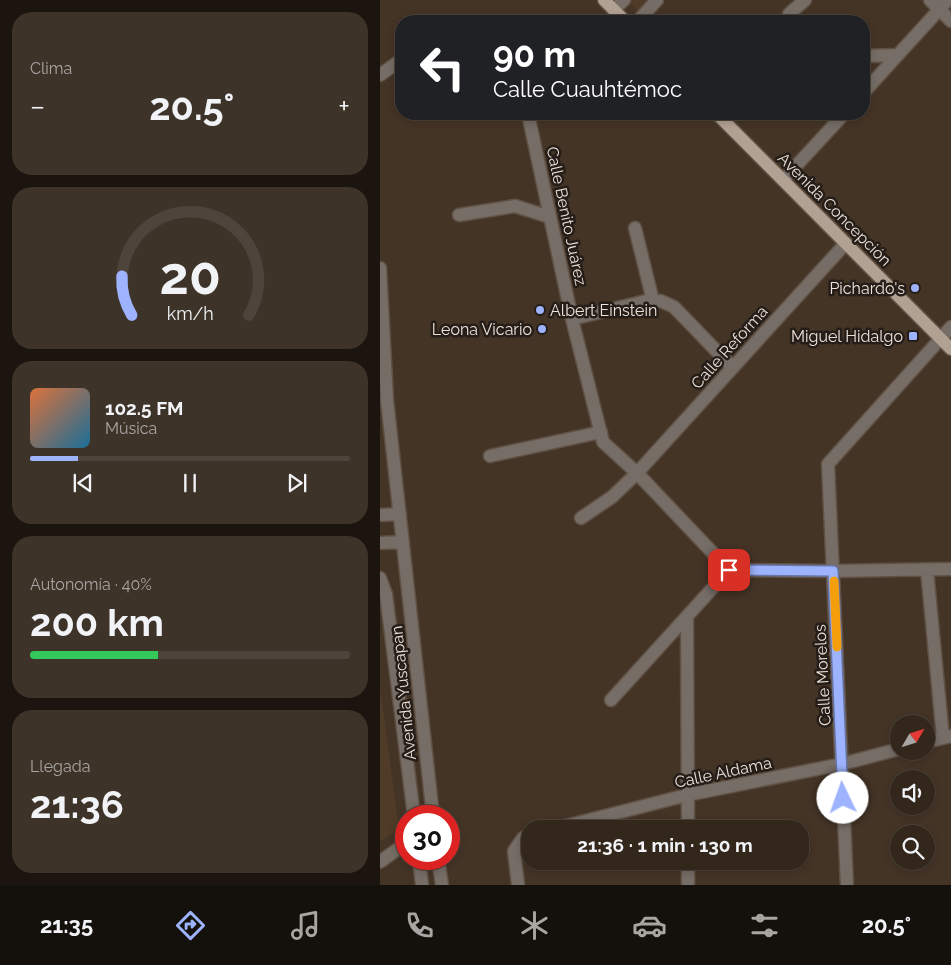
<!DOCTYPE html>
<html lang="es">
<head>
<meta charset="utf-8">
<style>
  body { margin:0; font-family:Raleway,sans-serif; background:#3e3329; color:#f1f3f6; height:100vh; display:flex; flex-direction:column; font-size:19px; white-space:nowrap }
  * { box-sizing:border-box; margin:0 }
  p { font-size:16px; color:#a9a5a3 }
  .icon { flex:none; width:28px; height:28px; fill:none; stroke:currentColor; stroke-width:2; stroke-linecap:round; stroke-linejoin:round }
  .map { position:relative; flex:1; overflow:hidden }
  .side { display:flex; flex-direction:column; gap:12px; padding:12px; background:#1c150f; width:380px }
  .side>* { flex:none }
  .top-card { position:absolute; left:15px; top:15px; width:475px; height:105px; border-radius:20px; box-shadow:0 2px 8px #0003,0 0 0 1px #4e443b; background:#202124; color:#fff; overflow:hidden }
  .needle { width:32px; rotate:51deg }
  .tools { position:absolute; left:510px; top:715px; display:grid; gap:10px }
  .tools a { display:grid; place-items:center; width:45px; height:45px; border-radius:50%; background:#33271c; box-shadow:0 2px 8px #0003,0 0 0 1px #4e443b; font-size:25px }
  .speed { position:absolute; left:15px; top:805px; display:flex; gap:10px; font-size:25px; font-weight:700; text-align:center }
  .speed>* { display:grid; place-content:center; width:65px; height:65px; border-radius:50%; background:#33271c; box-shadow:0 2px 8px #0003,0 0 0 1px #4e443b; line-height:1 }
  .speed .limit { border:8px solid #d22; background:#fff; color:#111 }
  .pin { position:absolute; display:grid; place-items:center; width:42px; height:42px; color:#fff; margin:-21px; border-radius:10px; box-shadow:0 2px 8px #0006 }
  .me { position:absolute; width:55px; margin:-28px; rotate:357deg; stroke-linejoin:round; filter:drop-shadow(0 0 4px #0008) }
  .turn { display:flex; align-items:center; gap:18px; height:105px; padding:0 15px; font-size:22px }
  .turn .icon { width:65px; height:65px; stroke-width:2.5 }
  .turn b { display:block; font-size:35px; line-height:42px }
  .big { font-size:38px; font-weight:700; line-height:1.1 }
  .side .tile { flex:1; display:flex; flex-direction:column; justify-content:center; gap:8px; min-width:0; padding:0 18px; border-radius:20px; background:#3e3329 }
  .side .dial { align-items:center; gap:0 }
  .dial svg { height:130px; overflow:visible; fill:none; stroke:#4e443b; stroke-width:7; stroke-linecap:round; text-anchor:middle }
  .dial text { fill:#f1f3f6; stroke:none }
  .song { display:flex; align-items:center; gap:15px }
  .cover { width:60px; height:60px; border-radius:8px; background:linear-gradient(135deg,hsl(20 70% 55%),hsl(200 70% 35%)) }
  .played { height:5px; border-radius:2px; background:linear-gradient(90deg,#9eb3fd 15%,#4e443b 15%) }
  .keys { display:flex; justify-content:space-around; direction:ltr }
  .heat { display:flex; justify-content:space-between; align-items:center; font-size:28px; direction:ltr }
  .charge { height:8px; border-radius:4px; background:linear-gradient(90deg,#34c759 40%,#4e443b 0) }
  .trip { position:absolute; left:141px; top:820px; width:288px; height:50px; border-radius:20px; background:#33271c; box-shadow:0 2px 8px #0003,0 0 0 1px #4e443b; font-weight:700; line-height:50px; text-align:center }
  .dock { display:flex; height:80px; justify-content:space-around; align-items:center; background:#14100b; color:#a9a5a3 }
  .dock .icon { width:35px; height:35px }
  .dock .on { color:#9eb3fd }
  .dock b { font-size:22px; color:#f1f3f6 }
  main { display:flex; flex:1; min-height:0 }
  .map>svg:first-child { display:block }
</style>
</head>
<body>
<main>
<section class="side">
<div class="tile"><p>Clima</p>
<div class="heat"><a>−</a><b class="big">20.5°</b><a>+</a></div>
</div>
<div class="tile dial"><svg viewBox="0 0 100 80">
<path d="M14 69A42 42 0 1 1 86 69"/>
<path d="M14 69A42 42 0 0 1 8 45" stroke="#9eb3fd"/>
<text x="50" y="56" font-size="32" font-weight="700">20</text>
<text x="50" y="72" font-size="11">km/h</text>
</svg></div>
<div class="tile">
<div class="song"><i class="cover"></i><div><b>102.5 FM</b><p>Música</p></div></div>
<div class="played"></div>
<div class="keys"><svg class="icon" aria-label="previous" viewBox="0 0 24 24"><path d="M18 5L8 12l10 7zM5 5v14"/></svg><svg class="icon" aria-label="pause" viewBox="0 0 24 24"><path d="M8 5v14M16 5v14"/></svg><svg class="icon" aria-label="next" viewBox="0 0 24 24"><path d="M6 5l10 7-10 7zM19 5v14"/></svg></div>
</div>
<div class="tile"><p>Autonomía · 40%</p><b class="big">200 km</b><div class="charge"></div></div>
<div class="tile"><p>Llegada</p><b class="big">21:36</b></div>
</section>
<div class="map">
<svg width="571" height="885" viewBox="0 0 571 885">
  <rect width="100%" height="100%" fill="#443426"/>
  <path fill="#503b28" d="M 247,0 L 268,0 L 258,11 Z
    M 0,686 L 19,829 L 0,842 Z"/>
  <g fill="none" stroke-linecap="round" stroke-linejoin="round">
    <g stroke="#5f5043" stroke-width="15">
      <path id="minor" d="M 550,0 L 571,21
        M 233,10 L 244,0
        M 258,21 L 277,0
        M 410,21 L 409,14 L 425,0
        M 484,56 L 518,55
        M 0,75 L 21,60
        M 484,92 L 568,0
        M 148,114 L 192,319 L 223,442 L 257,473 L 349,570
        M 403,180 L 464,114
        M 79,215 L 135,206 L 170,217
        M 255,228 L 273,301
        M 0,268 L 7,400 L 53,816
        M 192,319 L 266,301 L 281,301 L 294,307 L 352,367
        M 110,456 L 221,432
        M 0,515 L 20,514
        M 201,518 L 232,497 L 257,473 L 466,243
        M 0,543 L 23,542
        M 349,570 L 453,571 L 571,569
        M 547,570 L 563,738
        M 0,578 L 6,594 L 34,816
        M 307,617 L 308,829
        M 231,700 L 349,570
        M 546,742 L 571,736
        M 174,829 L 307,795 L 462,764 L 519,749
        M 39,859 L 42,885
        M 58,859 L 62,885
        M 308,861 L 308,885
        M 0,862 L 26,843
        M 138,885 L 134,851 L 143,838 L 150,836
        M 467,885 L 448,464 L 571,327"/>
    </g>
    <g stroke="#5f5043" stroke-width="15">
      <path id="major" d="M 224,0 L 245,21
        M 337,114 L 571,349"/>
    </g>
    <use href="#minor" stroke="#756d66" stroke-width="12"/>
    <use href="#major" stroke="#b1a193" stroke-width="12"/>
  </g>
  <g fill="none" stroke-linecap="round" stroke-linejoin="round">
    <g stroke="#6774a4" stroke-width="12">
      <path id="route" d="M 349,570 L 453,571 L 463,798"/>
    </g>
    <use href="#route" stroke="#9eb3fd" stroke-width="9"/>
    <path stroke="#f59e0b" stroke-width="9" d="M 454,581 L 457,647"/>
  </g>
  <g fill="#9eb3fd" stroke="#251d17" stroke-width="2">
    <circle cx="535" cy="288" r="5"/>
    <circle cx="160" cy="310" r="5"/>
    <circle cx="162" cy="329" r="5"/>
    <rect x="528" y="331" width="10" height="10" rx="2.5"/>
  </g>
  <g text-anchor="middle" stroke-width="5" stroke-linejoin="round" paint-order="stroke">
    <g font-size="16" fill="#ece1d9" stroke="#251d17">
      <text transform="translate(455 209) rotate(45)" y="6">Avenida Concepción</text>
      <text transform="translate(187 216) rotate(78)" y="6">Calle Benito Juárez</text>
      <text transform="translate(349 347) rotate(-48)" y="6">Calle Reforma</text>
      <text transform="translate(442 675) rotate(-93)" y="6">Calle Morelos</text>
      <text transform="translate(23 693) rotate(-96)" y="6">Avenida Yuscapan</text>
      <text transform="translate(343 772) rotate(-12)" y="6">Calle Aldama</text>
    </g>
    <g font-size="16" fill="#ece1d9" stroke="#251d17" text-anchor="end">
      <text x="525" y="294">Pichardo's</text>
      <text x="170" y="316" text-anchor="start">Albert Einstein</text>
      <text x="152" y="335">Leona Vicario</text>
      <text x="523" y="342">Miguel Hidalgo</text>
    </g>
  </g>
</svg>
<div class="tools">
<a><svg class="needle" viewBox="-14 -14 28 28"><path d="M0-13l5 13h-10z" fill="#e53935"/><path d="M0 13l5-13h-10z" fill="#a9a5a3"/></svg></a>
<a><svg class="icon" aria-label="sound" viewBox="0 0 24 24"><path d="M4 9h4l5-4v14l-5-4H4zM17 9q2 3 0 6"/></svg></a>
<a><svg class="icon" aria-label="search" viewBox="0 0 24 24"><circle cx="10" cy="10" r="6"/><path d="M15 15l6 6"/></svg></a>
</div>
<div class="speed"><div class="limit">30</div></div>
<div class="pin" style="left:349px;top:570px;background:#d93025"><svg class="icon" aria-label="arrive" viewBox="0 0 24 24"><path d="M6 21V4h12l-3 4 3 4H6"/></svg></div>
<svg class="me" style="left:463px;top:798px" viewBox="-20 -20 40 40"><circle r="19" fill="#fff"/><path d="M0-13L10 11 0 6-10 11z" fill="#9eb3fd"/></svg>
<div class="trip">21:36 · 1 min · 130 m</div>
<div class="top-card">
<div class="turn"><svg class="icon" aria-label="left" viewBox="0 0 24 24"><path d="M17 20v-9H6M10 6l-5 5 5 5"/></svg><div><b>90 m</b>Calle Cuauhtémoc</div></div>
</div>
</div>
</main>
<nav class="dock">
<b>21:35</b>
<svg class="icon on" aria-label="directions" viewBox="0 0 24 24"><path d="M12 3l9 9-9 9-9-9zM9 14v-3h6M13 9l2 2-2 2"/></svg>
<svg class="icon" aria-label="music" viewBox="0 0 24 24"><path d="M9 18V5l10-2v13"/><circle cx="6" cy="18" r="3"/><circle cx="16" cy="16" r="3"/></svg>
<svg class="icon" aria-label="phone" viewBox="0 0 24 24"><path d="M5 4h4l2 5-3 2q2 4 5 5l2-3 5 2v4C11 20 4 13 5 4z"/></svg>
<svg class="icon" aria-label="climate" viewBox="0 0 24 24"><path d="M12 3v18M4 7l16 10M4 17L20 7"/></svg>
<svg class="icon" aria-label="car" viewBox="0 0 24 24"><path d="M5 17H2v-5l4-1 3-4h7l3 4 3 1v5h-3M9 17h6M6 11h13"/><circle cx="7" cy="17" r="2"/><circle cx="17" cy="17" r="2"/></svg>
<svg class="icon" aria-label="filters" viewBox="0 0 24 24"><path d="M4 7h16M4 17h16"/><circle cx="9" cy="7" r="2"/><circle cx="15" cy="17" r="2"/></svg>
<b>20.5°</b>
</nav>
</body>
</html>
